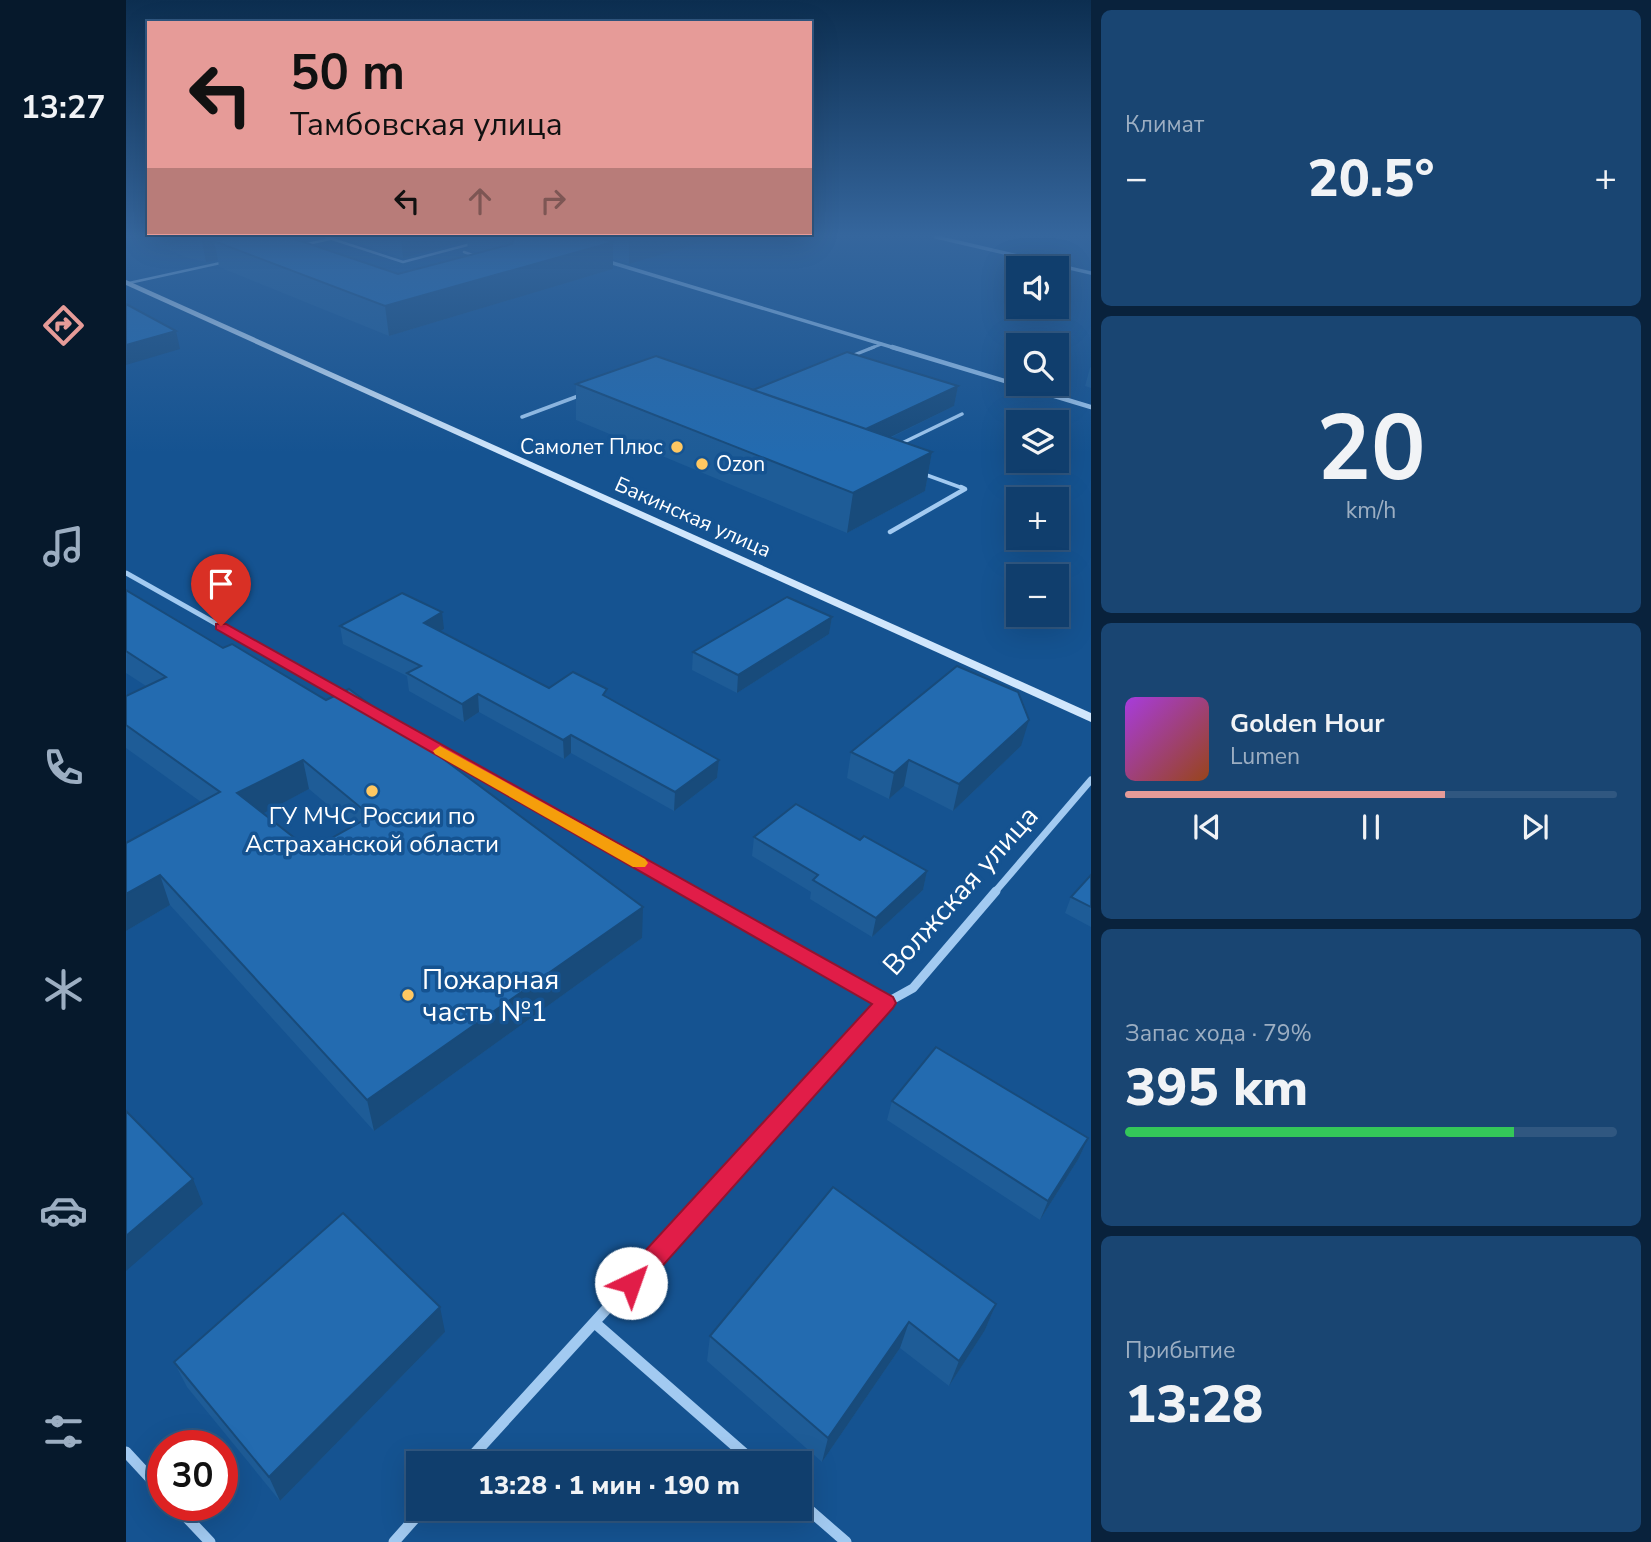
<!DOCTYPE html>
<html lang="ru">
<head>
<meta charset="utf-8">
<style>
  body { margin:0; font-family:"Nunito Sans",sans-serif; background:#194572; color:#f1f3f6; height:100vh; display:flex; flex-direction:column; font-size:26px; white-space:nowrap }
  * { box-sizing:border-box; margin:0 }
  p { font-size:23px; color:#9caec2 }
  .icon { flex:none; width:38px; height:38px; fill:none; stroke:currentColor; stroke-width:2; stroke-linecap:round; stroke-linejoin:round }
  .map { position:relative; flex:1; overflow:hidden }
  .panel { display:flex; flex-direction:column; gap:10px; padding:10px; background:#09223c; width:560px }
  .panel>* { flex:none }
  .banner { position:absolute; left:21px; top:21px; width:665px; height:214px; border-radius:0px; box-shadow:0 7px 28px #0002,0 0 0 2px #305780; background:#e69b98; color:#111; overflow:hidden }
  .fabs { position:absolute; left:880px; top:256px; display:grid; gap:14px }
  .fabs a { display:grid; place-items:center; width:63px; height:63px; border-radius:0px; background:#103e6d; box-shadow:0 7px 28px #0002,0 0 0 2px #305780; font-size:35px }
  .speed { position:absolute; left:21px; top:1430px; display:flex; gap:14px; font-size:35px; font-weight:700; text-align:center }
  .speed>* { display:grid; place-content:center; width:91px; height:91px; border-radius:50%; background:#103e6d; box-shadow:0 7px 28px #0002,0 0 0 2px #305780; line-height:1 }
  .speed .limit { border:10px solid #d22; background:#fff; color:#111 }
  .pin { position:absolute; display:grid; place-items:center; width:60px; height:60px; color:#fff; margin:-72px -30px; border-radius:50% 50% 50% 0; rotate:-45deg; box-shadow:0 0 7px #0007 }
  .pin .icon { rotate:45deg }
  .me { position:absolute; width:77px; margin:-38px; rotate:42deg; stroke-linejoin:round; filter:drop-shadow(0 0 5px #0008) }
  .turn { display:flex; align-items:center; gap:24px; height:147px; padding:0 28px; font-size:32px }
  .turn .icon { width:91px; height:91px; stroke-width:2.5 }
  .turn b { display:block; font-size:49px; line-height:60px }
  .lanes { display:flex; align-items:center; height:66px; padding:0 28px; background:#0003; justify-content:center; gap:35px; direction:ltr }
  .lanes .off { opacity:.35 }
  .big { font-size:52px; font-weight:800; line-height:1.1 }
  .panel .widget { flex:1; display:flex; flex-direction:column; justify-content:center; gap:10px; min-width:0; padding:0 24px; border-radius:10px; background:#194572 }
  .panel .dial { align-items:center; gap:0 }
  .dial b { font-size:91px; line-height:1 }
  .song { display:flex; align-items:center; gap:21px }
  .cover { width:84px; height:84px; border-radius:10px; background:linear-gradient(135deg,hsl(280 70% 55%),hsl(20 70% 35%)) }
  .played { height:7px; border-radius:4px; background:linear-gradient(90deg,#e69b98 65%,#305780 65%) }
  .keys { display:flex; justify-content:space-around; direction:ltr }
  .heat { display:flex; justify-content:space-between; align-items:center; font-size:38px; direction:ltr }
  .charge { height:10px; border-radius:5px; background:linear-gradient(90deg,#34c759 79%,#305780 0) }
  .trip { position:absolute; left:280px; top:1451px; width:406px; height:70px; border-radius:0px; background:#103e6d; box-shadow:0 7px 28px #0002,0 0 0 2px #305780; font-weight:800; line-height:70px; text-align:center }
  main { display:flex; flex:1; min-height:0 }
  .tab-bar { display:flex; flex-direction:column; width:126px; justify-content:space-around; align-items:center; background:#06192c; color:#9caec2 }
  .tab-bar .icon { width:49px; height:49px }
  .tab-bar .selected { color:#e69b98 }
  .tab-bar b { font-size:32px; color:#f1f3f6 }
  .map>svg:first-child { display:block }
</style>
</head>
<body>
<main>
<nav class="tab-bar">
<b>13:27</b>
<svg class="icon selected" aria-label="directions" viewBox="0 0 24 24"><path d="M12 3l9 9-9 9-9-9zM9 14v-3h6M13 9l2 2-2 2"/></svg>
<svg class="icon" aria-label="music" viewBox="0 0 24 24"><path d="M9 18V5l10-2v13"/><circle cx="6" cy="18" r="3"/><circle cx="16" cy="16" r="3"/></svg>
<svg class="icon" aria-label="phone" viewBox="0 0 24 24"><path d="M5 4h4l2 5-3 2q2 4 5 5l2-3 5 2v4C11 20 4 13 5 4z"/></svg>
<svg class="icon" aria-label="climate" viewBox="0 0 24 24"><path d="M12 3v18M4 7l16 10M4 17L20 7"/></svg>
<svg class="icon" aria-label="car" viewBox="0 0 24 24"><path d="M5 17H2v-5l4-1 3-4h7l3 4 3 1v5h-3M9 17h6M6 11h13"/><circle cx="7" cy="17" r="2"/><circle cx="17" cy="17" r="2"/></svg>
<svg class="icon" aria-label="filters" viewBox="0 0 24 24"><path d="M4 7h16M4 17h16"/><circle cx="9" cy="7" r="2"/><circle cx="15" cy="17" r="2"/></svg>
</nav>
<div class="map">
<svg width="965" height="1542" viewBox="0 0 965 1542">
  <rect width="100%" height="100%" fill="#155391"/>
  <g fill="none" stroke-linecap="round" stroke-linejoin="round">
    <path stroke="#a2caf1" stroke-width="2.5" d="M 200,237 L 277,262 L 345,244 L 352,237
      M 177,245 L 204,239
      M 338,252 L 352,257
      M 3,283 L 99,262
      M 743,349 L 756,344"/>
    <path stroke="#a2caf1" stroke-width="3.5" d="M 723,357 L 748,347
      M 396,417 L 455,395
      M 774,444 L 836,414
      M 795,473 L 839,489"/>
    <path stroke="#a2caf1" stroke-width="4.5" d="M 764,532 L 839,489 L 835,487"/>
    <path stroke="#a2caf1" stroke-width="3.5" d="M 810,237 L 965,273
      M 480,261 L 772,349"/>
    <path stroke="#a2caf1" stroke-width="4.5" d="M 766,347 L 965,407"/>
    <path stroke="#a2caf1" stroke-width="5" d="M 0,573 L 167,667"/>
    <path stroke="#a2caf1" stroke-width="7" d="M 164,665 L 220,697
      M 270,726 L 565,893
      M 868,893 L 965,780"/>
    <path stroke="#a2caf1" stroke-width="9" d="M 562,891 L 760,1003
      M 599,1179 L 760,1003 L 787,988 L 870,891"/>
    <path stroke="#a2caf1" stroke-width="11" d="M 469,1323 L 629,1463
      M 0,1452 L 37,1492
      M 340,1463 L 600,1178
      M 674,1502 L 720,1542
      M 49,1505 L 84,1542
      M 268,1542 L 298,1508"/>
    <path fill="#d0e6fc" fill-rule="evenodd" d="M 0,280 L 965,713 L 965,722 L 0,285 Z"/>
  </g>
  <path fill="#1e5c97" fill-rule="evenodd" d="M 12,237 L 193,237 L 175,241 L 272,274 L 353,253 L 342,249 L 341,241 L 277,258 L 213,237 L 595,237 L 503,264 L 487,259 L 487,269 L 263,336 L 93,267 L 92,260 L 80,262 L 62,258 Z
    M 965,367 L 965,388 L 959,386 L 964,368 Z
    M 450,384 L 627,390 L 832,386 L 828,406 L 764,438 L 806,452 L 799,491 L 721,533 L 450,420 Z
    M 0,590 L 516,938 L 248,1131 L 44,905 L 0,931 L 0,843 L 75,802 L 0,748 L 0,696 L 20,686 L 0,673 ZM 183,789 L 227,826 L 184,850 L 137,813 Z
    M 706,617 L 703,634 L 611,693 L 566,670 L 567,652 Z
    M 214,626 L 318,629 L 315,631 L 423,688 L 481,697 L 593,760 L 591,778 L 548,811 L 445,753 L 438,759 L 353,712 L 338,722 L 283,691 L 281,676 L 217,644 Z
    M 895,746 L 827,811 L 778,786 L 763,799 L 721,778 L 725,752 Z
    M 628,837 L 734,840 L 801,871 L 797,890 L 746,937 L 684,899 L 685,892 L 626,856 Z
    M 965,875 L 965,927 L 939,913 L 945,897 Z
    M 766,1101 L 962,1138 L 953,1158 L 914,1220 L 761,1120 Z
    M 870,1304 L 859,1330 L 823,1386 L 774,1348 L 696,1462 L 581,1361 L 584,1336 Z
    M 319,1332 L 154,1501 L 61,1387 L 48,1362 Z"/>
  <path fill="#184b7b" d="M 75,237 L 193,237 L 121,253 L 88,241 L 92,260 L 80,262 Z
    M 275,237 L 341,237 L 341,241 L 277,258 Z
    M 595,237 L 503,264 L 503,238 Z
    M 487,242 L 487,269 L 263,336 L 259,306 Z
    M 50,331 L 54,349 L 0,365 L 0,345 Z
    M 832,386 L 828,406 L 734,452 L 737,431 Z
    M 806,452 L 799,491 L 721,533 L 727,493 Z
    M 316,612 L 318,629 L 300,640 L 298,623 Z
    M 706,617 L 703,634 L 611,693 L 612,675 Z
    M 352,694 L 353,712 L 338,722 L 336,704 Z
    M 903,720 L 895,746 L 827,811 L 833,784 Z
    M 445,735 L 445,753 L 438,759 L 437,740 Z
    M 177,760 L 183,789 L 119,823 L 111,793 Z
    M 593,760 L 591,778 L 548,811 L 549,792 Z
    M 783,760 L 778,786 L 763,799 L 768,773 Z
    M 801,871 L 797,890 L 746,937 L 750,918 Z
    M 34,875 L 44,905 L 0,931 L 0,894 Z
    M 517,907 L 516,938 L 248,1131 L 241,1100 Z
    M 962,1138 L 953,1158 L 914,1220 L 922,1201 Z
    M 67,1179 L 77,1204 L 0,1271 L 0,1236 Z
    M 870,1304 L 859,1330 L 823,1386 L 833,1361 Z
    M 314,1307 L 319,1332 L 154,1501 L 143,1477 Z
    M 783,1322 L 774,1348 L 696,1462 L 702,1438 Z"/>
  <path fill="#236bb0" stroke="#184b7b" stroke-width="2" fill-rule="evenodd" d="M 105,237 L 163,237 L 272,274 L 386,244 L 388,238 L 385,237 L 471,237 L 487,242 L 259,306 L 88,241 Z
    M 0,304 L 50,331 L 0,345 Z
    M 721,352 L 832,386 L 740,429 L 627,390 Z
    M 530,356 L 806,452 L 727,493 L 450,384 Z
    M 0,590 L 97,648 L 106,644 L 200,700 L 223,689 L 517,907 L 241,1100 L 34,875 L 0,894 L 0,843 L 94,792 L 0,725 L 0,696 L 40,677 L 0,651 ZM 177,760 L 245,816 L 184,850 L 111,793 Z
    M 276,593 L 316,612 L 298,623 L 423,688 L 447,672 L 481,689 L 477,695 L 593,760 L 549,792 L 445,735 L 437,740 L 352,694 L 336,704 L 281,673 L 295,666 L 214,626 Z
    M 661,597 L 706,617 L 612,675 L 567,652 Z
    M 831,666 L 892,692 L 903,720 L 833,784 L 783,760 L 768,773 L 725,752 Z
    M 670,804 L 734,840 L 738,836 L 801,871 L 750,918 L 687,880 L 692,875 L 628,837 Z
    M 965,875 L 965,907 L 945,897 Z
    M 810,1047 L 962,1138 L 922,1201 L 766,1101 Z
    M 0,1111 L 67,1179 L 0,1236 Z
    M 707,1187 L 870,1304 L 833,1361 L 783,1322 L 702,1438 L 584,1336 Z
    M 217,1213 L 314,1307 L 143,1477 L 48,1362 Z"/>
  <linearGradient id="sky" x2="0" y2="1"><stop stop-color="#0c2e50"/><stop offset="0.52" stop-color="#35669d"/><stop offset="1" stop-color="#35669d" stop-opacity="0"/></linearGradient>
  <rect width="965" height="453" fill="url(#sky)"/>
  <path fill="#e11d48" stroke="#92132f" stroke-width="2" d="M 90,624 L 100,624 L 767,997 L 770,1003 L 767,1008 L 514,1291 L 505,1295 L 497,1291 L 493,1283 L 497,1275 L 746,1004 L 90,629 Z"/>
  <path fill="#f59e0b" d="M 314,746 L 519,859 L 522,863 L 519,867 L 507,867 L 309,754 L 307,751 Z"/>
  <g fill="#ffc862" stroke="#155391" stroke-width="2.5">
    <circle cx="551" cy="447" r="7"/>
    <circle cx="576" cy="464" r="7"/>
    <circle cx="246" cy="791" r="7"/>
    <circle cx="282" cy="995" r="7"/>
  </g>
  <g text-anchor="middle" stroke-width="7" stroke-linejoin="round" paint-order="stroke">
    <g font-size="21" fill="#fff" stroke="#155391" text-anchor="end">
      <text x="537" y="454">Самолет Плюс</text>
      <text x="590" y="471" text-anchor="start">Ozon</text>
    </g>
    <g font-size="21" fill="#fff" stroke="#155391">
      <text transform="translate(567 517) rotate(24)" y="7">Бакинская улица</text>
    </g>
    <g font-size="24" fill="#fff" stroke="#155391">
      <text x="246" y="824">ГУ МЧС России по<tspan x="246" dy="28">Астраханской области</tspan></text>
    </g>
    <g font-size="28" fill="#fff" stroke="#155391">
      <text transform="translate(834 890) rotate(-48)" y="10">Волжская улица</text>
    </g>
    <g font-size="28" fill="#fff" stroke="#155391" text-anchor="start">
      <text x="296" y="989">Пожарная<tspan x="296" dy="32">часть №1</tspan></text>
    </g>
  </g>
</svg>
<div class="fabs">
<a><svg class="icon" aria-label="sound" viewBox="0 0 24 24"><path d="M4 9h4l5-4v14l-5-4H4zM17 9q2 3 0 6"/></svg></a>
<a><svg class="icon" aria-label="search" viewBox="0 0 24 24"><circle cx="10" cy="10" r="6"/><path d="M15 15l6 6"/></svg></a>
<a><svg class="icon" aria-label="layers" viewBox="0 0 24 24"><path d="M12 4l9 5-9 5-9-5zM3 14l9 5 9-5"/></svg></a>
<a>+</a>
<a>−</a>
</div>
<div class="speed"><div class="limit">30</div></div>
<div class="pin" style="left:95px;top:626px;background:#d93025"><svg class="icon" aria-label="arrive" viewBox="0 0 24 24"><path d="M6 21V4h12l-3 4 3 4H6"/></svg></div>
<svg class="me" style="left:505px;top:1283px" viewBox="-20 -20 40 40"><circle r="19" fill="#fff"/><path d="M0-13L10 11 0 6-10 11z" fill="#e11d48"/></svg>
<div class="trip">13:28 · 1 мин · 190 m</div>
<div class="banner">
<div class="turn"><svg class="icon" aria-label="left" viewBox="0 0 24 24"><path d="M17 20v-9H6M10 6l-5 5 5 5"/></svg><div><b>50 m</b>Тамбовская улица</div></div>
<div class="lanes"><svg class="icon" aria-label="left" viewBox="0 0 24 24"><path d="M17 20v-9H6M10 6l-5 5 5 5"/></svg><svg class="icon off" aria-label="ahead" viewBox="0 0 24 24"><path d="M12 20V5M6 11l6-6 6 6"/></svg><svg class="icon off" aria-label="right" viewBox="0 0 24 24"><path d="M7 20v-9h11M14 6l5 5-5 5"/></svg></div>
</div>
</div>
<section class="panel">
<div class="widget"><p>Климат</p>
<div class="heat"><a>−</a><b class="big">20.5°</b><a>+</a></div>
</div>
<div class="widget dial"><b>20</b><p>km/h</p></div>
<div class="widget">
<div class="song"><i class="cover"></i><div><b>Golden Hour</b><p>Lumen</p></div></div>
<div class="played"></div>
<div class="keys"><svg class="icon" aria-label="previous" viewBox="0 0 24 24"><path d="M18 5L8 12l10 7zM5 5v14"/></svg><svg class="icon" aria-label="pause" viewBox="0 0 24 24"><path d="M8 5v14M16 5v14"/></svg><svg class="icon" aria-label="next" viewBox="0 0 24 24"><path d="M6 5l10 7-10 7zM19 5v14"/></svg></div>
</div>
<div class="widget"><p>Запас хода · 79%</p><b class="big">395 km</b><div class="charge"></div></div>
<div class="widget"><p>Прибытие</p><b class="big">13:28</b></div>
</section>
</main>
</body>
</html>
